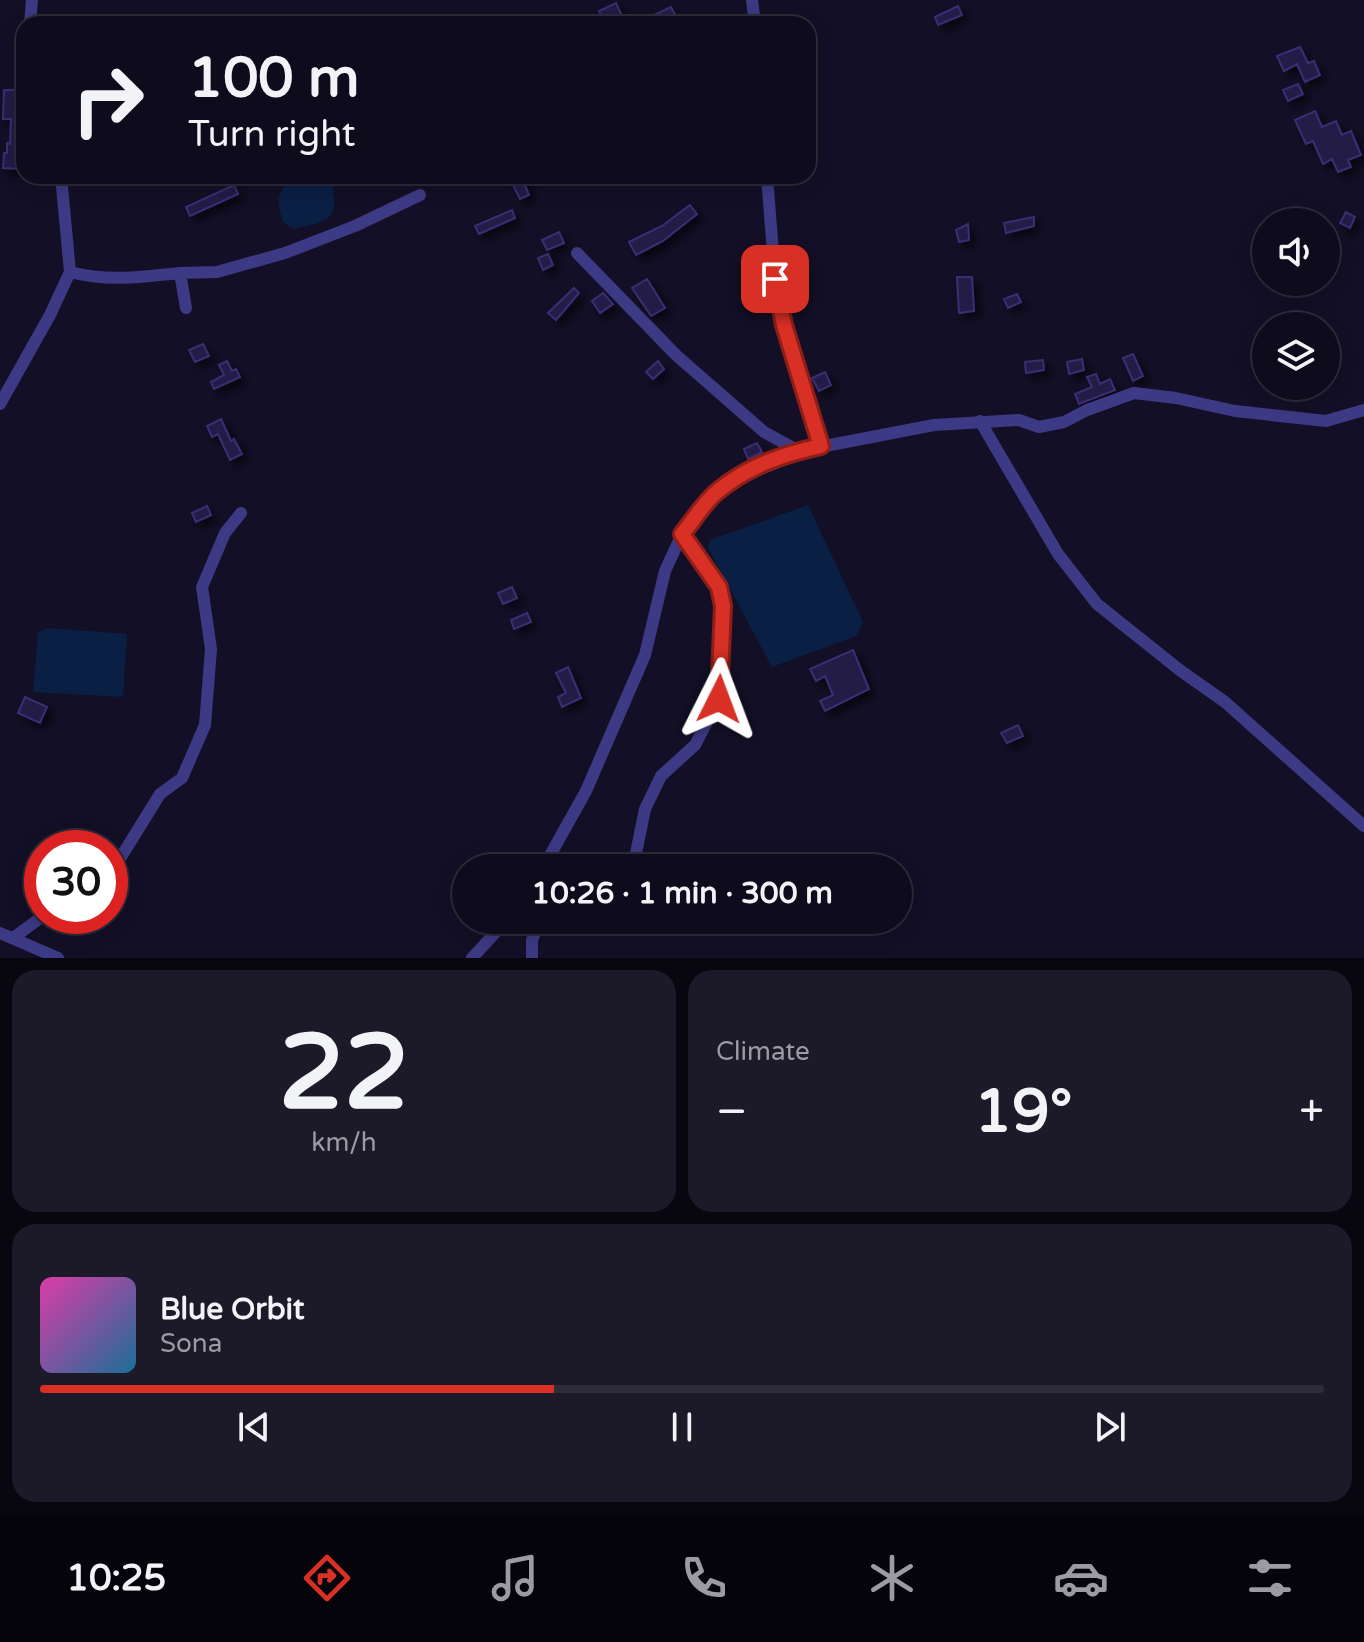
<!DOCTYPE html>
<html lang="en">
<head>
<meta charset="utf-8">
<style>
  body { margin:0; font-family:"Varela Round",sans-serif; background:#1c1929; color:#f1f3f6; height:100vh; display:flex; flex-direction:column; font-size:30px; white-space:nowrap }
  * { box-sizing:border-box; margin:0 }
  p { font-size:26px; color:#9b9ba3 }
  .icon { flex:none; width:44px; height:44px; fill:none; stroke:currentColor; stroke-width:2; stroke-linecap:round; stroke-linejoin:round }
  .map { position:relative; height:958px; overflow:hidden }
  .side { display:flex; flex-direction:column; gap:12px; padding:12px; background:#08060f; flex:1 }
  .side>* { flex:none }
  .banner { position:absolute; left:16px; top:16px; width:800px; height:168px; border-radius:24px; box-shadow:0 4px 20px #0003,0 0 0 2px #2e2b3b; background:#0e0b1c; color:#f1f3f6; overflow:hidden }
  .controls { position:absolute; left:1252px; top:208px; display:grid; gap:16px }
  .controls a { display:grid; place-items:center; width:88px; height:88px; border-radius:50%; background:#0e0b1c; box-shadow:0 4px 20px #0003,0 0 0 2px #2e2b3b; font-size:40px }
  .speed { position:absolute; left:24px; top:830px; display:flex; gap:16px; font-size:40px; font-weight:700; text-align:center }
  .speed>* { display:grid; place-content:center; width:104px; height:104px; border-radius:50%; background:#0e0b1c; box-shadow:0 4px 20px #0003,0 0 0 2px #2e2b3b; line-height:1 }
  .speed .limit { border:12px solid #d22; background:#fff; color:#111 }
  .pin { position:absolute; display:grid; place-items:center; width:68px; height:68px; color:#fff; margin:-34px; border-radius:16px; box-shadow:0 4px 12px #0006 }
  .me { position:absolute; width:88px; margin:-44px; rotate:3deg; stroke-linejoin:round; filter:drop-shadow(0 0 6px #0008) }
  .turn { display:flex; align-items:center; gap:28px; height:168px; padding:0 40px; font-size:36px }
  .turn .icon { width:104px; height:104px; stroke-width:2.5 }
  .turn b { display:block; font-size:56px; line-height:68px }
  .big { font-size:60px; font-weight:700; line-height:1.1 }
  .side .card { flex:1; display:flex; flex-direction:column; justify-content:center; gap:12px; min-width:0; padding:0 28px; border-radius:24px; background:#1c1929 }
  .side .dial { align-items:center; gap:0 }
  .dial b { font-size:104px; line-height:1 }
  .song { display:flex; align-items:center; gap:24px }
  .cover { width:96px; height:96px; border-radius:12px; background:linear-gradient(135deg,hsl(320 70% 55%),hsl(200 70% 35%)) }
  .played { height:8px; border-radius:4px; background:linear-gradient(90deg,#d93025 40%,#2e2b3b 40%) }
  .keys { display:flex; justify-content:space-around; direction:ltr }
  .heat { display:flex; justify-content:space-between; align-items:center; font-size:44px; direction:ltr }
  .side .tiles { flex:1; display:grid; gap:12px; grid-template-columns:1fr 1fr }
  .card:last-child { grid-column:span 2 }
  .trip { position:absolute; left:452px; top:854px; width:460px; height:80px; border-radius:40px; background:#0e0b1c; box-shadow:0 4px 20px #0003,0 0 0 2px #2e2b3b; font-weight:700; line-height:80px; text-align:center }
  .dock { display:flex; height:128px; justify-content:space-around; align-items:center; background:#06040b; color:#9b9ba3 }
  .dock .icon { width:56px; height:56px }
  .dock .selected { color:#d93025 }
  .dock b { font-size:36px; color:#f1f3f6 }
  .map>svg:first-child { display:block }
</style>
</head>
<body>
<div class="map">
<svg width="1364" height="958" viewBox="0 0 1364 958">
  <defs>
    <filter id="shadow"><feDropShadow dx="5.5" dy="5.5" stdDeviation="4" flood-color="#0009"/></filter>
  </defs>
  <rect width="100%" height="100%" fill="#130f26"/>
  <path fill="#0a1f44" d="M 301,176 L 327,178 C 333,184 333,187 334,196 C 337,224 316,223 294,229 L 283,222 C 275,197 277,187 301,176 Z
    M 808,505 L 863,622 L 856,636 L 772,667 L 708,548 L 710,540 Z
    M 47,628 L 127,634 L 123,697 L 33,692 L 38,633 Z"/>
  <path fill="#241b47" stroke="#3b2d73" stroke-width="2" filter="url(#shadow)" d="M 616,3 L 621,14 L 604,22 L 599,11 Z
    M 958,6 L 962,15 L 938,25 L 935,17 Z
    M 671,7 L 680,24 L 669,24 L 667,20 L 655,24 L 652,16 Z
    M 1300,47 L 1308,63 L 1314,61 L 1320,75 L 1305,82 L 1297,64 L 1284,71 L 1277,56 Z
    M 1298,84 L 1303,94 L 1288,101 L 1283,90 Z
    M 4,90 L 24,90 L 22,169 L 3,168 L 4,153 L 7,153 L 7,143 L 10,144 L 11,119 L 3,119 Z
    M 1315,111 L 1322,127 L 1336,121 L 1342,135 L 1351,131 L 1361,155 L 1348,160 L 1351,167 L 1338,172 L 1332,159 L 1323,164 L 1313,141 L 1306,144 L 1295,120 Z
    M 521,176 L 529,195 L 520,199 L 511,181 Z
    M 234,185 L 238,194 L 190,216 L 186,207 Z
    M 690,205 L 697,214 L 663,241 L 636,255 L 629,242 L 662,226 Z
    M 512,210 L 515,218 L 479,234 L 475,226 Z
    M 1346,212 L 1355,217 L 1350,228 L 1340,223 Z
    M 1034,217 L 1034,226 L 1006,233 L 1004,223 Z
    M 968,224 L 969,240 L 959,242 L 956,230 Z
    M 559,232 L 564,243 L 547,250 L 542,240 Z
    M 548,254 L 553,265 L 543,270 L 538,258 Z
    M 957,277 L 972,277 L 974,311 L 959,313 Z
    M 647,279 L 665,308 L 651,316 L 632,288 Z
    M 574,288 L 579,293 L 556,320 L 548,313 Z
    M 603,293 L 613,304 L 600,313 L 592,301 Z
    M 1017,294 L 1021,302 L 1008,308 L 1004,299 Z
    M 203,344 L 209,356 L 195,362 L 189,350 Z
    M 1133,354 L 1143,376 L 1133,381 L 1123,358 Z
    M 1082,359 L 1084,370 L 1069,374 L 1067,362 Z
    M 1043,360 L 1044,370 L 1026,373 L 1025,362 Z
    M 227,361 L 232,371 L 236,369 L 240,377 L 214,389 L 211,382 L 224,375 L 219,365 Z
    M 658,361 L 664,369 L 653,379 L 646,372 Z
    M 825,372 L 831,385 L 819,391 L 812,378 Z
    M 1096,374 L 1100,384 L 1110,379 L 1115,390 L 1079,404 L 1075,394 L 1092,387 L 1087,377 Z
    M 221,419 L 231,441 L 234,439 L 242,454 L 230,460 L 218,434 L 212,437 L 207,426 Z
    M 757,443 L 762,452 L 748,459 L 744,449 Z
    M 207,506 L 211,515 L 196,522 L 192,513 Z
    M 512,587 L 517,598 L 503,604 L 498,593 Z
    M 527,613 L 531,622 L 514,629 L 511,620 Z
    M 853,650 L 869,689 L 825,711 L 820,701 L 833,695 L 825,676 L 816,681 L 810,669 Z
    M 568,667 L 581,698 L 562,707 L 558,697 L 566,693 L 556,673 Z
    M 25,697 L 47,707 L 40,723 L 18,713 Z
    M 1018,725 L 1023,736 L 1007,743 L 1001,733 Z"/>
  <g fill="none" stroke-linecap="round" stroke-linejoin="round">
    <path stroke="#3d3a85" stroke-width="12" d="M 752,0 L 755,24
      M 30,24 L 32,0
      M 61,176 L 70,272
      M 767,176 L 775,279 L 784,325 L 821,446
      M 577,253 L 676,355 L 764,432 L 799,451
      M 186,308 L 180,273 L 217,272 L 285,253 L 355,226 L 420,195
      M 0,404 L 50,315 L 70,272 C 108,282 142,277 180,273
      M 980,421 L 1058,554 L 1097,604 L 1181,671 L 1225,702 L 1364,826
      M 110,865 L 121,857 L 160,794 L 182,778 L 205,725 L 211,649 L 202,587 L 225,533 L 241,513
      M 543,868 L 586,791 L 645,655 L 665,571 L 682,534 L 717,492 L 762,463 L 799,451 L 934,425 L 1019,420 L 1039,427 L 1064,422 L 1087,410 L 1134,393 L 1176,398 L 1235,411 L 1326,421 L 1364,410
      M 633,868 L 645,809 L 661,776 L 695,745 L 719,699 L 723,606 L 719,587 L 682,534
      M 0,933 L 58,958
      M 13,938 L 43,916
      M 472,958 L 507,920
      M 532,958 L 532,940 L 540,920"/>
  </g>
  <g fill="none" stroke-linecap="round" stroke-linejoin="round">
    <g stroke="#8d1f18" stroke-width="20">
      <path id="route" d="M 719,699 L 723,606 L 719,587 L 682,534 C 694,520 704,502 718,491 C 748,466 784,454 821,446 L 784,325 L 775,279"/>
    </g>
    <use href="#route" stroke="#d93025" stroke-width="14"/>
  </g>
</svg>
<div class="controls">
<a><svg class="icon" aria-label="sound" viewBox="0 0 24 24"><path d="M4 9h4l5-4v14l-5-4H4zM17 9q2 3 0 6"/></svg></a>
<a><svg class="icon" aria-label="layers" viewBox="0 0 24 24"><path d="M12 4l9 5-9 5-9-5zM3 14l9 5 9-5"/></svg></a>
</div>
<div class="speed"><div class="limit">30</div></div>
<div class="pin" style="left:775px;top:279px;background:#d93025"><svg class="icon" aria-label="arrive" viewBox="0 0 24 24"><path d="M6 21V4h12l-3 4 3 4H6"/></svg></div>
<svg class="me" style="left:719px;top:699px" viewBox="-20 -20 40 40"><path d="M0-17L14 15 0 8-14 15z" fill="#d93025" stroke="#fff" stroke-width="4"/></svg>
<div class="trip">10:26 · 1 min · 300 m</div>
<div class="banner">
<div class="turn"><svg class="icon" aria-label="right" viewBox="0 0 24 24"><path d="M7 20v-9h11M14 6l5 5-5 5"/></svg><div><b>100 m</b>Turn right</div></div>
</div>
</div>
<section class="side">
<div class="tiles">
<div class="card dial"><b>22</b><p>km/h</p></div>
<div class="card"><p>Climate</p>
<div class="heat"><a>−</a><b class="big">19°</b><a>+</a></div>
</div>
<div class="card">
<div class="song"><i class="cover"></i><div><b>Blue Orbit</b><p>Sona</p></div></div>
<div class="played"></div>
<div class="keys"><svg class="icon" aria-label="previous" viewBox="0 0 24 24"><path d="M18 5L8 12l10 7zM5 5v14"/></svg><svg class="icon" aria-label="pause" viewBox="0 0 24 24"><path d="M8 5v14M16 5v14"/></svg><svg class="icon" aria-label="next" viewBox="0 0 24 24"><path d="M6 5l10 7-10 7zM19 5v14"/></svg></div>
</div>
</div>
</section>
<nav class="dock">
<b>10:25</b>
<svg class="icon selected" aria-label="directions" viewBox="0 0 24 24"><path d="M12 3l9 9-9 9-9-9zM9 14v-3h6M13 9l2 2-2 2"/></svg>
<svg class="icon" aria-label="music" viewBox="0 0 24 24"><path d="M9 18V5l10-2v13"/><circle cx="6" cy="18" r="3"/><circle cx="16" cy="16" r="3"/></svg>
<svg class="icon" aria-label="phone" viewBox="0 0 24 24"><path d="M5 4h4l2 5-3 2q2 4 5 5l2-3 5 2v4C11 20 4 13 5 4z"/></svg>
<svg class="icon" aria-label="climate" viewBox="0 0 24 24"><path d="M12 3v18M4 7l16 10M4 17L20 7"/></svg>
<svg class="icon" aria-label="car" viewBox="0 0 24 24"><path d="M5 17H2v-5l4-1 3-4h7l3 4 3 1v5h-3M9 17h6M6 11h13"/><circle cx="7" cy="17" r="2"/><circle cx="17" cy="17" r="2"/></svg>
<svg class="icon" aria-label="filters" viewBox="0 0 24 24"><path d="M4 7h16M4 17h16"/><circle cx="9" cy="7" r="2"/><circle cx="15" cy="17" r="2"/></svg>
</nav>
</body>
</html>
